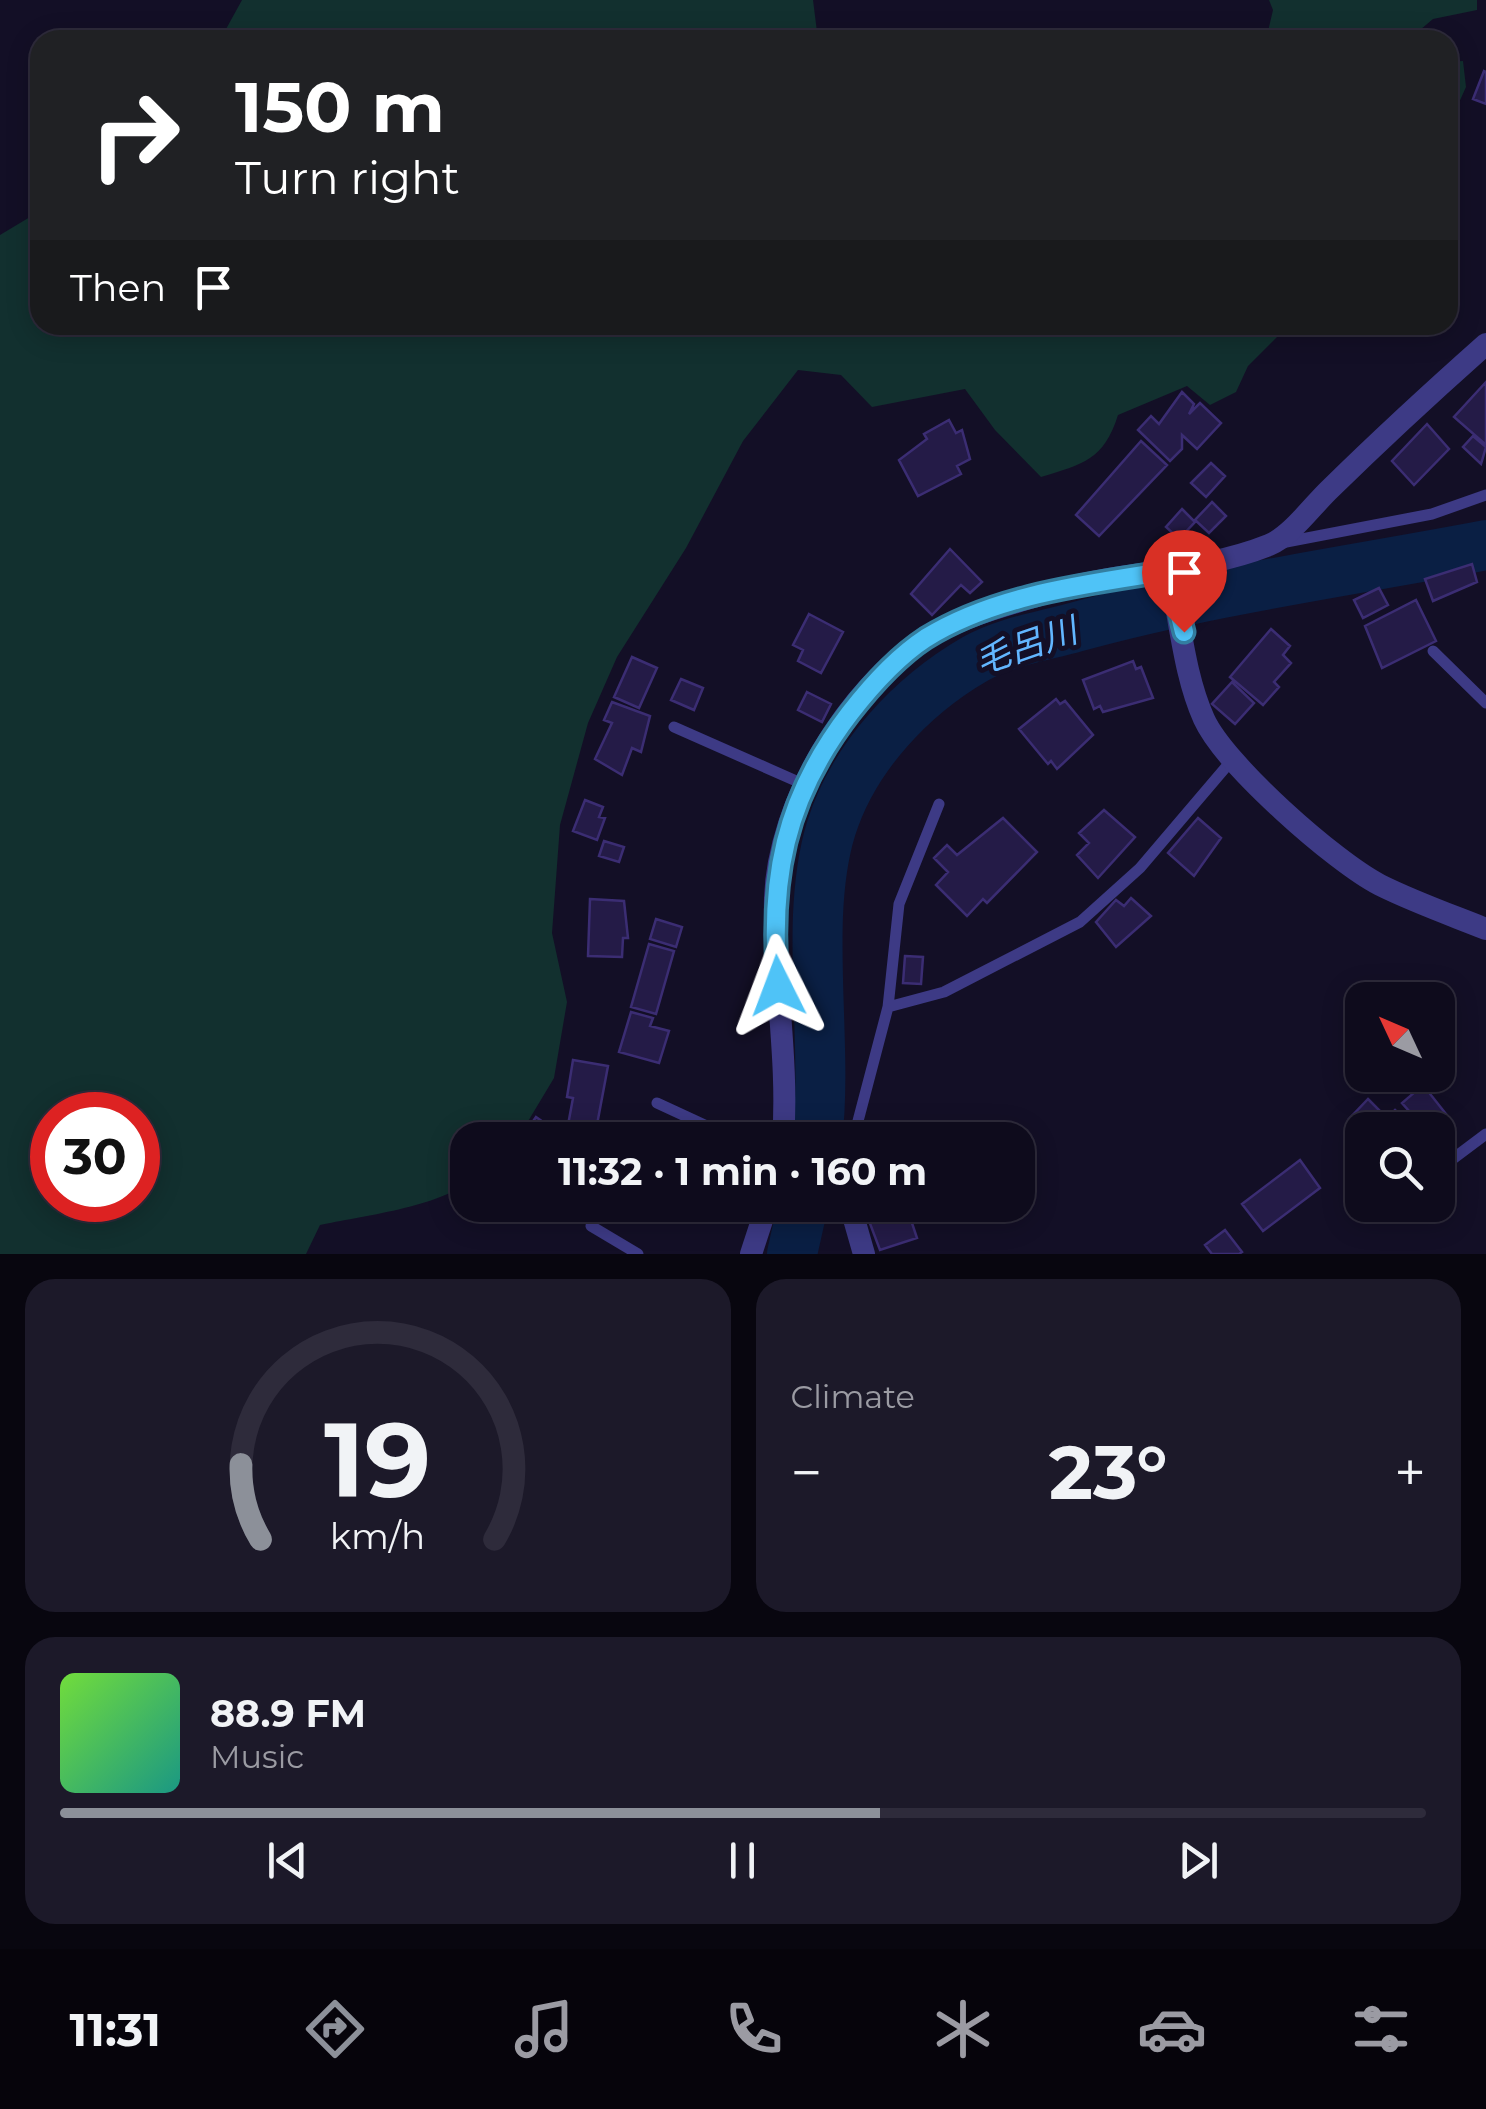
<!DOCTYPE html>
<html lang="en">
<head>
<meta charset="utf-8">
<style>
  body { margin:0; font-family:Montserrat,"Noto Sans JP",sans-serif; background:#1c1929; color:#f1f3f6; height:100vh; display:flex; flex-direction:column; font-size:38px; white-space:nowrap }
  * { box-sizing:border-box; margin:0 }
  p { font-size:32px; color:#9b9ba3 }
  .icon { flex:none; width:55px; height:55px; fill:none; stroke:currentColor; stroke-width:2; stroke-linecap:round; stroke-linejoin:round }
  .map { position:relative; height:1254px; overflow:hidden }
  .drawer { display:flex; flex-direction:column; gap:25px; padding:25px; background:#08060f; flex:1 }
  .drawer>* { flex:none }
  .hud { position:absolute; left:30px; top:30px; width:1428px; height:305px; border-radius:30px; box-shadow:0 5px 25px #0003,0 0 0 2px #2e2b3b; background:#202124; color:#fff; overflow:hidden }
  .needle { width:65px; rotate:314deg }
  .buttons { position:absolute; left:1345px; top:982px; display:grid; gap:20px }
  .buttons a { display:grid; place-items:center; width:110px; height:110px; border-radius:20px; background:#0e0b1c; box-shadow:0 5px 25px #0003,0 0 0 2px #2e2b3b; font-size:50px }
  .speed { position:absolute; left:30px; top:1092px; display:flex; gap:20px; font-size:50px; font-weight:700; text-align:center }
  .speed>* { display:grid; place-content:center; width:130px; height:130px; border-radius:50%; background:#0e0b1c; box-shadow:0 5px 25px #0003,0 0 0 2px #2e2b3b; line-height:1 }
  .speed .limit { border:15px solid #d22; background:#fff; color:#111 }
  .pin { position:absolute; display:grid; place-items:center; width:85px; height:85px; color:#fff; margin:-102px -42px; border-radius:50% 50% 50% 0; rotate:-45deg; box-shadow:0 0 10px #0007 }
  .pin .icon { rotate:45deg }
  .me { position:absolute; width:110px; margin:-55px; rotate:357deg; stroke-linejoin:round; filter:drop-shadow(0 0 8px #0008) }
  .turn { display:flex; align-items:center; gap:35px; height:210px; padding:0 40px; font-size:45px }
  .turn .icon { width:130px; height:130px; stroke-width:2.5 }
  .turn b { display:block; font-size:70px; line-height:85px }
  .then { display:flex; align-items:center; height:95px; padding:0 40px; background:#0003; gap:20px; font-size:38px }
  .big { font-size:75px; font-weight:700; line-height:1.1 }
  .drawer .tile { flex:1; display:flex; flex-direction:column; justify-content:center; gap:15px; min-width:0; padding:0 35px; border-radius:30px; background:#1c1929 }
  .drawer .dial { align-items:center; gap:0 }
  .dial svg { height:260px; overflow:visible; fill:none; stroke:#2e2b3b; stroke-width:7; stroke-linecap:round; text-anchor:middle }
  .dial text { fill:#f1f3f6; stroke:none }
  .song { display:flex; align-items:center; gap:30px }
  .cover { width:120px; height:120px; border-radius:15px; background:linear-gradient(135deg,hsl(100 70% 55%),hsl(170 70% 35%)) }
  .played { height:10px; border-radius:5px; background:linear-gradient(90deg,#8c9099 60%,#2e2b3b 60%) }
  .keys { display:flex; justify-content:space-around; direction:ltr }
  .heat { display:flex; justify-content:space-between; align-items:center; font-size:55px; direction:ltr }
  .drawer .tiles { flex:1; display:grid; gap:25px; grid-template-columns:1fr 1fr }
  .tile:last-child { grid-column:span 2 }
  .trip { position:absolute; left:450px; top:1122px; width:585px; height:100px; border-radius:30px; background:#0e0b1c; box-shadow:0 5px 25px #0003,0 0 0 2px #2e2b3b; font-weight:700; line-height:100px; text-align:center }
  .dock { display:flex; height:160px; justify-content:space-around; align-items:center; background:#06040b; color:#9b9ba3 }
  .dock .icon { width:70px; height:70px }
  .dock .selected { color:#8c9099 }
  .dock b { font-size:45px; color:#f1f3f6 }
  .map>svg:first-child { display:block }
</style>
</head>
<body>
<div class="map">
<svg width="1486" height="1254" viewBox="0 0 1486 1254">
  <rect width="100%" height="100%" fill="#130f26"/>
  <path fill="#12302f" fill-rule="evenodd" d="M 242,0 L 813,0 L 818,40 L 220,40 Z
    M 1269,0 L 1477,0 L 1477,10 L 1433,19 L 1408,40 L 1266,40 L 1273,10 Z
    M 1463,61 L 1466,87 L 1448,127 L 1448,62 Z
    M 40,211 L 40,325 L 1289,325 L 1248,366 L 1236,392 L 1210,405 L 1187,386 L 1118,415 C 1104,460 1083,464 1041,477 L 995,430 L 965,389 L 872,407 L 841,375 L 798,370 L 743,441 L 686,548 L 617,657 L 588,723 L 560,825 L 552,933 L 567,1002 L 554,1078 L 527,1123 L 507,1140 L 468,1140 L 467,1181 C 444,1206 357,1217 320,1225 L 306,1254 L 0,1254 L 0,235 ZM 52,1115 L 138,1115 L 138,1200 L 52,1200 Z"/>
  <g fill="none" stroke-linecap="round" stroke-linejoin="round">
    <path stroke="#0a1f44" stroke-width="50" d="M 817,1140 C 829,1043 803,920 831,829 C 853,758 911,696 975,659 C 1004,642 1044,636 1076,627 C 1210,590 1350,571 1486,545
      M 792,1254 L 803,1205"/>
  </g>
  <path fill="#241b47" stroke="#3b2d73" stroke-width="2.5" d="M 1484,71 L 1486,72 L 1486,104 L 1473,99 Z
    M 1486,382 L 1486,442 L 1485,444 L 1454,417 Z
    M 1182,392 L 1194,404 L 1189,414 L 1200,403 L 1221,423 L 1197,449 L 1182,435 L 1182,449 L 1170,461 L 1138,430 L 1151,416 L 1159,424 Z
    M 949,420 L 956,433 L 962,430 L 970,459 L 957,466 L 961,474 L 918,496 L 899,460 L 927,439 L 924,434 Z
    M 1427,424 L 1449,449 L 1414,485 L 1392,461 Z
    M 1473,436 L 1486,447 L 1481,464 L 1463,447 Z
    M 1141,441 L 1167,465 L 1099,536 L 1076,515 Z
    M 1211,463 L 1225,476 L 1206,497 L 1191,483 Z
    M 1212,502 L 1226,516 L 1209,533 L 1195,520 Z
    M 1182,509 L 1195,522 L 1179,539 L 1166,527 Z
    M 950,549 L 982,582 L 970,593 L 961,585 L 932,615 L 911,594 Z
    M 1472,564 L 1477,582 L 1433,601 L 1425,579 Z
    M 1379,588 L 1388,605 L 1363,618 L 1354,600 Z
    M 1416,600 L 1436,641 L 1382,668 L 1365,626 Z
    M 809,614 L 843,632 L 821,673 L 798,661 L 803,650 L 793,645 Z
    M 1271,629 L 1290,646 L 1283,655 L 1291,663 L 1274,682 L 1279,687 L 1263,705 L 1230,677 Z
    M 632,657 L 657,668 L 639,708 L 614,697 Z
    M 1133,661 L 1136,669 L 1141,667 L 1153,698 L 1103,712 L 1100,706 L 1094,709 L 1083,680 Z
    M 681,679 L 703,688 L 694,710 L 671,700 Z
    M 1232,682 L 1254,703 L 1235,724 L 1212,704 Z
    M 807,692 L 831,704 L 822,722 L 798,710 Z
    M 1056,699 L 1060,704 L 1065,701 L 1093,735 L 1057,769 L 1051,761 L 1048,764 L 1019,729 Z
    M 612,702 L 650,716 L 641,752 L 632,748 L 622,775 L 595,759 L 612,723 L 604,720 Z
    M 585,800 L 603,807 L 599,817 L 605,818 L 597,840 L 573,831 Z
    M 1104,810 L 1135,837 L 1098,878 L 1077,855 L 1089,843 L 1079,833 Z
    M 1003,818 L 1037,852 L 987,903 L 983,899 L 967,916 L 936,885 L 948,872 L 934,858 L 947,845 L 957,855 Z
    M 1198,818 L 1221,838 L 1194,876 L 1168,853 Z
    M 604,841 L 624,847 L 619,862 L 599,856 Z
    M 1131,898 L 1151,916 L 1116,947 L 1096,922 L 1116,900 L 1124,906 Z
    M 590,899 L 624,901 L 628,938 L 623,938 L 622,957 L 588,956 Z
    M 656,919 L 682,927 L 676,947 L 650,939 Z
    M 649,944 L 674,951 L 656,1014 L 631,1007 Z
    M 905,956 L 923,957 L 921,984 L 903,983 Z
    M 631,1012 L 653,1018 L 650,1026 L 669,1031 L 659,1063 L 619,1052 Z
    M 573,1060 L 608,1066 L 596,1130 L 568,1125 L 573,1098 L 567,1097 Z
    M 1423,1085 L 1446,1114 L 1426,1130 L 1402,1103 Z
    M 1368,1099 L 1379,1110 L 1360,1130 L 1349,1119 Z
    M 1395,1110 L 1415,1130 L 1375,1130 Z
    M 536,1117 L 569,1140 L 522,1137 Z
    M 1300,1160 L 1320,1188 L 1263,1231 L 1242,1204 Z
    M 863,1205 L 906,1205 L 917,1238 L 880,1250 Z
    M 1225,1230 L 1242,1252 L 1239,1254 L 1212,1254 L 1205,1245 Z"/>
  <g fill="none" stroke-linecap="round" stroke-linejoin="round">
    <path stroke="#3d3a85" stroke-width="11" d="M 1281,543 L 1432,514 L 1486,495
      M 1433,651 L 1486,703
      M 674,727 L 803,784
      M 888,1007 L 944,992 L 1080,922 L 1140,868 L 1232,760
      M 657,1103 L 737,1140
      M 853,1140 L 888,1007 L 899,904 L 939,804
      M 1438,1161 L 1454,1158 L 1486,1134
      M 591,1226 L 638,1254"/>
    <path stroke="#3d3a85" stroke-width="22" d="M 1169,571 C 1180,619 1184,675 1204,719 C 1225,765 1335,862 1380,885 C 1414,902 1451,915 1486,929
      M 783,1140 C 789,1059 773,979 775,898 C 778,804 847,687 927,638 C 963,616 1007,605 1047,593 C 1119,571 1199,573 1269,545 C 1291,536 1313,505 1330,489 C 1381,439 1433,391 1486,344
      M 850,1205 L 864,1254
      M 751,1254 L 767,1205"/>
  </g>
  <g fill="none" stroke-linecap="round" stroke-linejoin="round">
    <g stroke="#337fa1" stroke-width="25">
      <path id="route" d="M 778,986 C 769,880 784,799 850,713 C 871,686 897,657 926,638 C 997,594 1089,584 1169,571 L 1184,632"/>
    </g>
    <use href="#route" stroke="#4fc3f7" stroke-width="18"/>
  </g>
  <g text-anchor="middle" stroke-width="10" stroke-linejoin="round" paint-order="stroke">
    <g font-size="35" font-style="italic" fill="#62b6ff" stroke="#130f26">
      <text transform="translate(1026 646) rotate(-19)" y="12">毛呂川</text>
    </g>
  </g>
</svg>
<div class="buttons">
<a><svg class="needle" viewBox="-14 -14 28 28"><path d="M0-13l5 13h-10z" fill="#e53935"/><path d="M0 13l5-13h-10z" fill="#9b9ba3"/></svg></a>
<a><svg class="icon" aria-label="search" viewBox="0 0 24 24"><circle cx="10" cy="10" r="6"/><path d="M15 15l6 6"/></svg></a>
</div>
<div class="speed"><div class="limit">30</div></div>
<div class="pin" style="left:1184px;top:632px;background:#d93025"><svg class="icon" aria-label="arrive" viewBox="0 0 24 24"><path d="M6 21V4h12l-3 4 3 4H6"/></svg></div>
<svg class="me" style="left:778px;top:986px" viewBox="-20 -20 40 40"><path d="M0-17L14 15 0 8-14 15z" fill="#4fc3f7" stroke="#fff" stroke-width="4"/></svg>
<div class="trip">11:32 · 1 min · 160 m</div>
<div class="hud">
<div class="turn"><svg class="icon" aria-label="right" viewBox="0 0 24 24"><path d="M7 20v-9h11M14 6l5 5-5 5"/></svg><div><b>150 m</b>Turn right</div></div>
<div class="then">Then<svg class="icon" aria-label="arrive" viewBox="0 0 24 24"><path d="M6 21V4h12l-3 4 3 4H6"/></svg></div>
</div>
</div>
<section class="drawer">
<div class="tiles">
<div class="tile dial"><svg viewBox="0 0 100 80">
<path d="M14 69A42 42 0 1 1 86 69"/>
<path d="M14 69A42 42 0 0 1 8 46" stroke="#8c9099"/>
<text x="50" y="56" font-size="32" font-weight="700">19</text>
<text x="50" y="72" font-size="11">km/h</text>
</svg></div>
<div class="tile"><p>Climate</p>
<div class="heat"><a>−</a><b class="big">23°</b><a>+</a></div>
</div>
<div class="tile">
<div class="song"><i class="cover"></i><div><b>88.9 FM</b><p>Music</p></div></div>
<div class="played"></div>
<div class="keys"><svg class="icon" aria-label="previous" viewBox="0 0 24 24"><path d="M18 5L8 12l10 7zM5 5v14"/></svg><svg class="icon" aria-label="pause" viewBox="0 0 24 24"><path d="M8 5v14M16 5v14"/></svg><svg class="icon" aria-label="next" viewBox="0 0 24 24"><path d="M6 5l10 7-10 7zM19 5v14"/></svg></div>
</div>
</div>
</section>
<nav class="dock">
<b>11:31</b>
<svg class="icon selected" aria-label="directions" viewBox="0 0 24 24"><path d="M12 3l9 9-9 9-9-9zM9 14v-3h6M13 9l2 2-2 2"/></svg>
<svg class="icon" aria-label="music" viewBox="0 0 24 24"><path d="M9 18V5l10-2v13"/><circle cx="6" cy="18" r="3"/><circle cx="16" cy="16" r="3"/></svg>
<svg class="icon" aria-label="phone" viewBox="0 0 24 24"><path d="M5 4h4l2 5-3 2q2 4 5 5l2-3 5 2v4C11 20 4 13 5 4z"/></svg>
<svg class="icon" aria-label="climate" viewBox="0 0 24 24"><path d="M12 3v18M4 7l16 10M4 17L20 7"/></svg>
<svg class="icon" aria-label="car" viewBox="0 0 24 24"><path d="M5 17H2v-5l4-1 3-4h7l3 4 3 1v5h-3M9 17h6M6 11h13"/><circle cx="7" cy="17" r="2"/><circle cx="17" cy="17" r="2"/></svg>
<svg class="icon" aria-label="filters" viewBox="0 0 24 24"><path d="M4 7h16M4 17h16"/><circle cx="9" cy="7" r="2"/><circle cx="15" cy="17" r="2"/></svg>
</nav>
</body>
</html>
